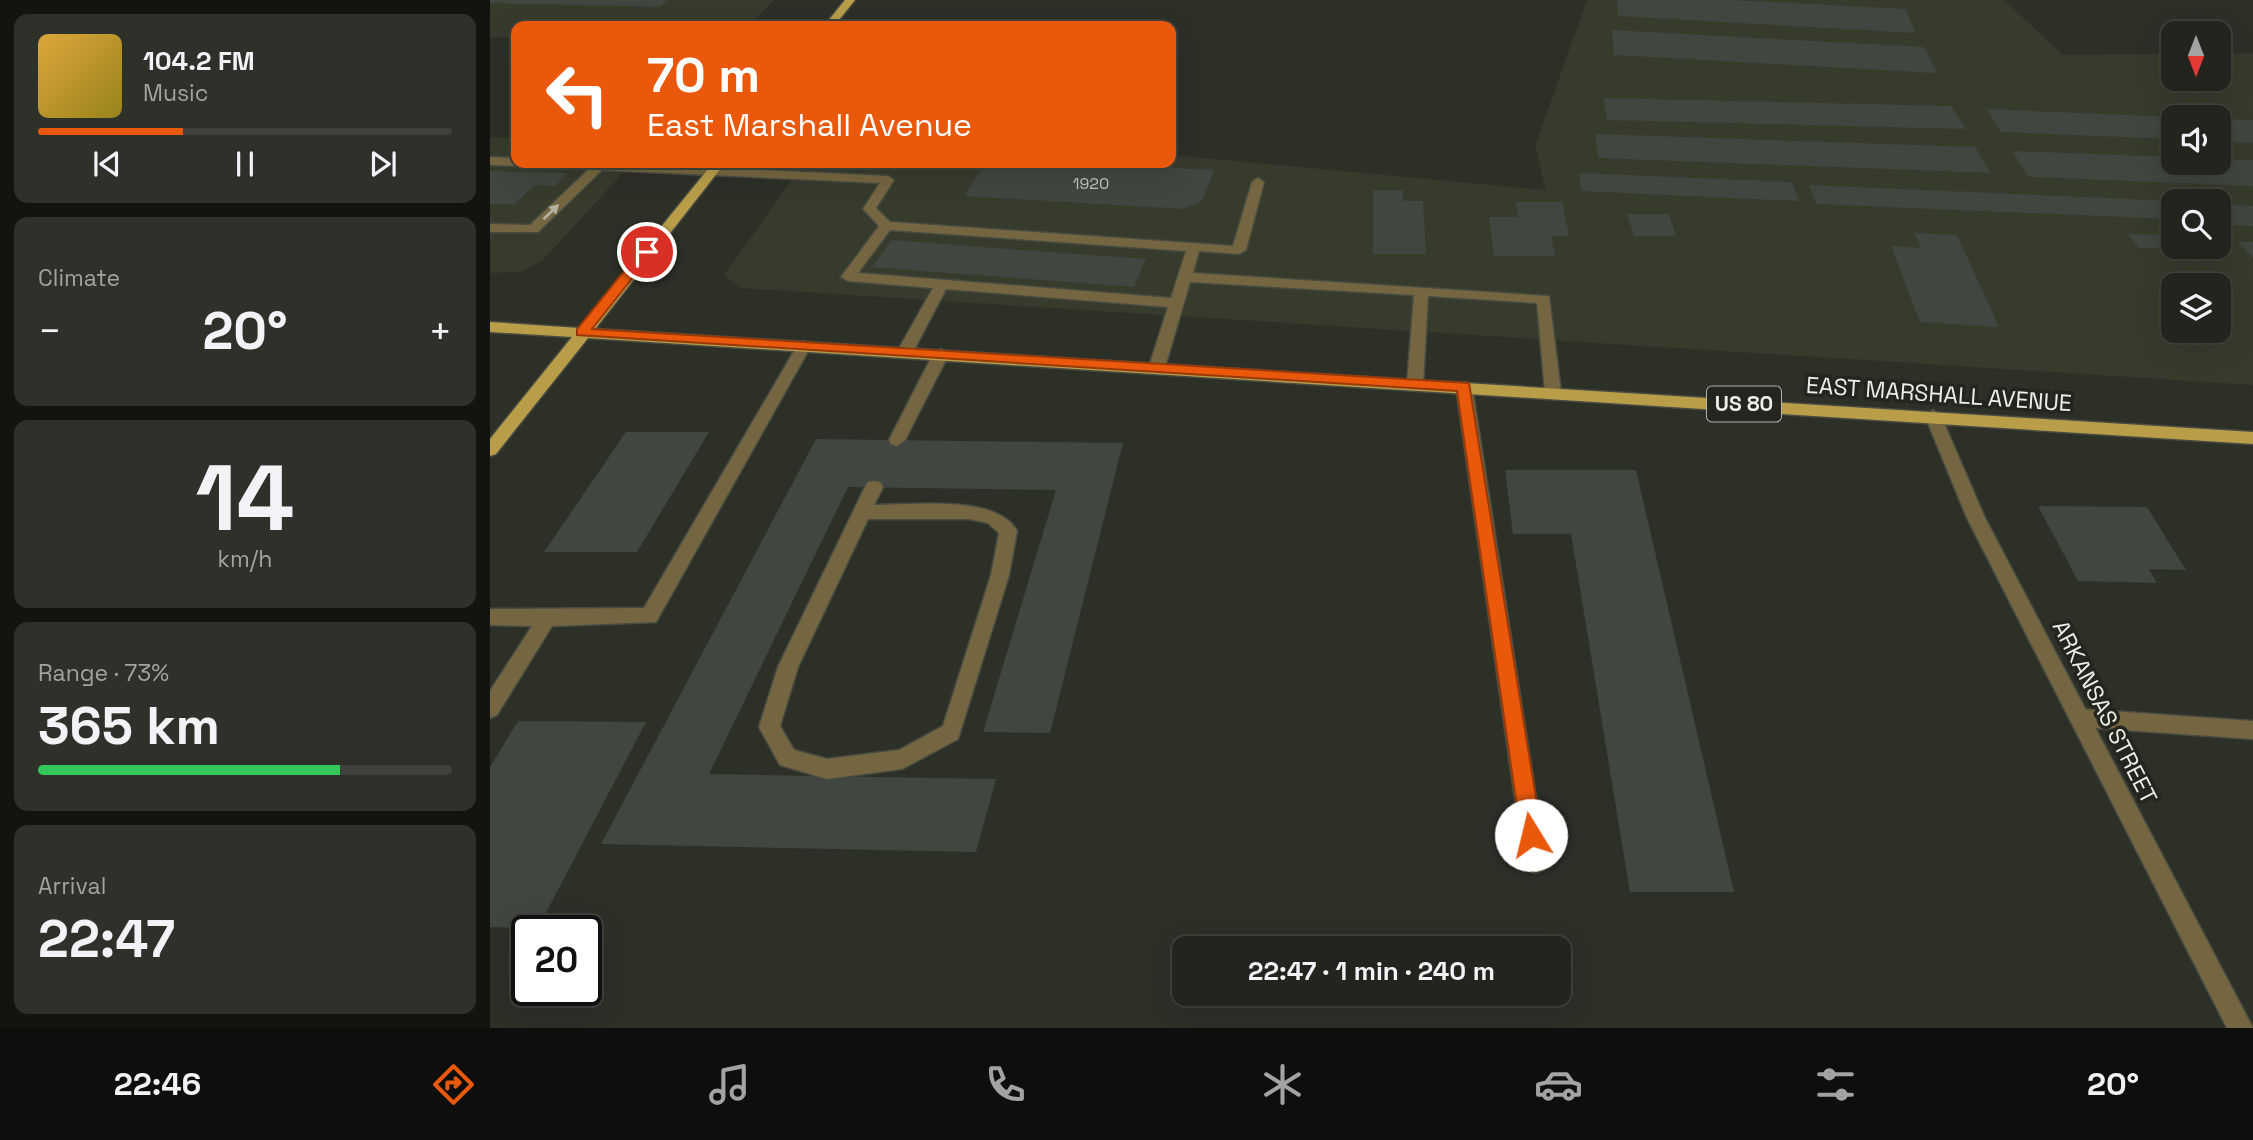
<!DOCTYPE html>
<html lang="en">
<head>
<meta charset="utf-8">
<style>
  body { margin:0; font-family:"Space Grotesk",sans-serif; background:#2e302a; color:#f1f3f6; height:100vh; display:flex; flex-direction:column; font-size:26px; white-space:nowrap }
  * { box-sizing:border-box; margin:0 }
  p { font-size:23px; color:#a2a4a4 }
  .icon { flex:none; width:38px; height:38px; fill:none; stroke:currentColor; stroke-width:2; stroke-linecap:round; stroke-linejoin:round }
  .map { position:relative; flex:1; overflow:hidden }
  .sheet { display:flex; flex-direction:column; gap:14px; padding:14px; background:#131410; width:490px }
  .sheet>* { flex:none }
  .top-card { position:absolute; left:21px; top:21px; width:665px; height:147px; border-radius:14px; box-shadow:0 7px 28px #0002,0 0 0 2px #3f413b; background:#ea580c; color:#fff; overflow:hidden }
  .needle { width:46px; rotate:180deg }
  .buttons { position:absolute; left:1671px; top:21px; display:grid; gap:14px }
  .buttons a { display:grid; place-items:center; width:70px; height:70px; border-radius:14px; background:#22241d; box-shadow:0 7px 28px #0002,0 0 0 2px #3f413b; font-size:35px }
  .speed { position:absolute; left:21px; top:915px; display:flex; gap:14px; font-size:35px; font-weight:700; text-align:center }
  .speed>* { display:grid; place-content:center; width:91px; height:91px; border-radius:50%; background:#22241d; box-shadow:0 7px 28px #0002,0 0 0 2px #3f413b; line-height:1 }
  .speed .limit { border:4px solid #111; border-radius:10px; background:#fff; color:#111 }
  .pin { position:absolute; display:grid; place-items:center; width:60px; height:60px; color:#fff; margin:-30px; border:4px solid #fff; border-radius:50%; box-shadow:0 2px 7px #0007 }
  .me { position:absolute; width:77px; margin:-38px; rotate:351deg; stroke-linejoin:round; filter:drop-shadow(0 0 5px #0008) }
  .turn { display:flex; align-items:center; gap:24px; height:147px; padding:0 21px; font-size:32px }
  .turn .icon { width:91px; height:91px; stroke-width:2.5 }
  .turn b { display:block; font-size:49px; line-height:60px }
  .big { font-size:52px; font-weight:700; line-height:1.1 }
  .sheet .tile { flex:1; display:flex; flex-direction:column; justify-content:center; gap:10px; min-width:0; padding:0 24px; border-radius:14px; background:#2e302a }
  .sheet .dial { align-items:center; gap:0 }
  .dial b { font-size:91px; line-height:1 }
  .song { display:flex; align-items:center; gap:21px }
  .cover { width:84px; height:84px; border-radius:10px; background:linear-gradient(135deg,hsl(40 70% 55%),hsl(50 70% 35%)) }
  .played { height:7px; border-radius:4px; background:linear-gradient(90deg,#ea580c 35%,#3f413b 35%) }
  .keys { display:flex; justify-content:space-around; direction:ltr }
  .heat { display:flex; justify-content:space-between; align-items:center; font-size:38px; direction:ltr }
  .charge { height:10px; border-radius:5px; background:linear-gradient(90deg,#34c759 73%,#3f413b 0) }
  .trip { position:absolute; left:682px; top:936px; width:399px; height:70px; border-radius:14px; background:#22241d; box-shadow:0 7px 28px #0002,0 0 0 2px #3f413b; font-weight:700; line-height:70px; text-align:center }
  .menu { display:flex; height:112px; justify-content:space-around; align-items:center; background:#0e0e0c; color:#a2a4a4 }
  .menu .icon { width:49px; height:49px }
  .menu .on { color:#ea580c }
  .menu b { font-size:32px; color:#f1f3f6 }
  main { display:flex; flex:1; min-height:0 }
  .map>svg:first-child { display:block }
</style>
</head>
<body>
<main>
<section class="sheet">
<div class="tile">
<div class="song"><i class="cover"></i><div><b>104.2 FM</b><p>Music</p></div></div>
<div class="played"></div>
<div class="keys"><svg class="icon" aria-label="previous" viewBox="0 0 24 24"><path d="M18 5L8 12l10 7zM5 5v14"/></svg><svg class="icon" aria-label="pause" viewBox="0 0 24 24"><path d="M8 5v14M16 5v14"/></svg><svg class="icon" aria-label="next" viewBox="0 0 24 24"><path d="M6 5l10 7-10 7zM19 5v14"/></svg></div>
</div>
<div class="tile"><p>Climate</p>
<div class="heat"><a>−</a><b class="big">20°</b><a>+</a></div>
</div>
<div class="tile dial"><b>14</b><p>km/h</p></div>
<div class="tile"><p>Range · 73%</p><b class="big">365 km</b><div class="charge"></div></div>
<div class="tile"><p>Arrival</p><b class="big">22:47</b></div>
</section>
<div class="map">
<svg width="1763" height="1028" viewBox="0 0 1763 1028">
  <rect width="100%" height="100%" fill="#2d3027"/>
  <path fill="#373b2c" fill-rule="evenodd" d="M 0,0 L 284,0 L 259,26 L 26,26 L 26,37 L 0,37 Z
    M 1097,0 L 1514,0 L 1573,55 L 1683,54 L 1684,79 L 1729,79 L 1729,54 L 1763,53 L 1763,385 L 251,288 L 234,275 L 314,163 L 681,163 L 681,155 L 1056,190 L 1045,146 ZM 1684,117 L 1729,117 L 1729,163 L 1684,163 ZM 1684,201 L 1729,201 L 1729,247 L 1684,247 ZM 1684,285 L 1729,285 L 1729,331 L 1684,331 Z
    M 0,137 L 26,138 L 26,163 L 142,163 L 53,260 L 31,272 L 0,273 Z"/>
  <path fill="#3f4740" d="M 0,0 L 178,0 L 170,7 L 0,3 Z
    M 1127,0 L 1243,0 L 1415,9 L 1426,33 L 1128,16 Z
    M 1122,30 L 1434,47 L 1447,73 L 1124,55 Z
    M 1113,98 L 1461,106 L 1476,129 L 1117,120 Z
    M 1497,109 L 1684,117 L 1684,139 L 1511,132 Z
    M 1729,119 L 1763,120 L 1763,143 L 1729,141 Z
    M 1105,134 L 1485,147 L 1501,173 L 1108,158 Z
    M 1522,151 L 1684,157 L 1684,163 L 1729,163 L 1729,159 L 1763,160 L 1763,186 L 1539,177 Z
    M 496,163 L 595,163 L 724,170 L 712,201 L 693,209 L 474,196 Z
    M 0,171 L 78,173 L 65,186 L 44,185 L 25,204 L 0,204 Z
    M 1089,173 L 1302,182 L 1309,201 L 1091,191 Z
    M 1319,185 L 1684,201 L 1684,219 L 1326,204 Z
    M 883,190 L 913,190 L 913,201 L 933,201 L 936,254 L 883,254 Z
    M 1026,202 L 1072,202 L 1079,236 L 1061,236 L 1065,256 L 1004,256 L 999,217 L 1028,217 Z
    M 1729,205 L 1763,206 L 1763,226 L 1735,225 L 1729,218 Z
    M 1137,214 L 1179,214 L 1186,236 L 1144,236 Z
    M 1424,233 L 1467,235 L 1509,327 L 1430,322 L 1401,246 L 1431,248 Z
    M 1638,234 L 1681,235 L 1684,247 L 1693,249 L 1649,248 Z
    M 402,240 L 572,253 L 656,259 L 644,287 L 382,267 Z
    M 1748,242 L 1763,242 L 1763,258 Z
    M 136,432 L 219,432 L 147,552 L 54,552 Z
    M 326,439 L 633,443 L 560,733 L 493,732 L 566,490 L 358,487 L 219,774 L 506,779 L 486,852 L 111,844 Z
    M 1015,470 L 1146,470 L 1244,892 L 1140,892 L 1081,534 L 1023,534 Z
    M 1548,506 L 1657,507 L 1696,570 L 1659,569 L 1667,583 L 1588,581 Z
    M 28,721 L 156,722 L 48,928 L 0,927 L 0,767 Z"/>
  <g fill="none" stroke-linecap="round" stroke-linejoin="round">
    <g stroke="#484b42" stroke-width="3">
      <path id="lane" d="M 0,157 L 26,158 L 26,163 L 32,163 L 26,166 L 0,165 Z
        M 46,163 L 122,163 L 398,176 L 404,180 L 386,208 L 400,222 L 743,246 L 762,182 L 768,178 L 774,182 L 756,250 L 749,254 L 709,251 L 703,273 L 1059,296 L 1071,392 L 1063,397 L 1055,392 L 1047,303 L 938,296 L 933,384 L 925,389 L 917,384 L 924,295 L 700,282 L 675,367 L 667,372 L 659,367 L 678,307 L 456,289 L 423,352 L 415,357 L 407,352 L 443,288 L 358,281 L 351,277 L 389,226 L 373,209 L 390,183 L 112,170 L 48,232 L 0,232 L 0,224 L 40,225 L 99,169 L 52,167 ZM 400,230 L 696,251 L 681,298 L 368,273 Z
        M 314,341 L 321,346 L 166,622 L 62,626 L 7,715 L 0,718 L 0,691 L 42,626 L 0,625 L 0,609 L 154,608 L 307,346 Z
        M 451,349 L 459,354 L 415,440 L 407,446 L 401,444 L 399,440 L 443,354 Z
        M 974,382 L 982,387 L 1056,862 L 1053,870 L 1045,873 L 1037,870 L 1034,862 L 966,387 Z
        M 384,481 L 390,482 L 393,487 L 384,505 C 421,505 507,494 527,531 L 519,575 L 468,739 L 412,769 L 337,779 L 290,765 L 269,727 L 288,667 L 375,487 L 378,482 ZM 378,519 L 479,519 L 498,523 L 509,533 L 501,575 L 453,726 L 409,750 L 337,759 L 304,750 L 290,726 L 308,667 Z
        M 1591,709 L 1763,721 L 1763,739 L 1591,727 L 1584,725 L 1581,718 L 1584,711 Z"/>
    </g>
    <g stroke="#484b42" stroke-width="3">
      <path id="street" d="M 1443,410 L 1451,416 L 1495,518 L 1763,1028 L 1737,1028 L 1477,518 L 1435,416 Z"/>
    </g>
    <g stroke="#484b42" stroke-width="3">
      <path id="primary" d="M 355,0 L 365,0 L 344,26 L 334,26 Z
        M 223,163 L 235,163 L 105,329 L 1763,432 L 1763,444 L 98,338 L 6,454 L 0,456 L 0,439 L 82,337 L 0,332 L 0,322 L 89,328 Z"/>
    </g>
    <use href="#lane" fill="#746640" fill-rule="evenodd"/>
    <use href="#street" fill="#746640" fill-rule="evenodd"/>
    <use href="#primary" fill="#b99d49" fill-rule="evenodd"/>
  </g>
  <defs><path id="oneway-solid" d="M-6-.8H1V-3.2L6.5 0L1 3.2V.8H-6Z" transform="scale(1.75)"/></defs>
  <use fill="#b6b19c" href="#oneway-solid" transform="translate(61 212) rotate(-44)"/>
  <path fill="#ea580c" stroke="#983908" stroke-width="2" d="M 157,248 L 163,252 L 102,329 L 979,383 L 1052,835 L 1049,842 L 1041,845 L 1034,842 L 1031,835 L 967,391 L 87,335 L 87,329 L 152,249 Z"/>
  <g text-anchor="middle" stroke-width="7" stroke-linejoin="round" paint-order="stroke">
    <g font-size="16" fill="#c1c4be">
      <text x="601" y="189">1920</text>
    </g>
    <rect fill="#24261e" stroke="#b0b2ab" stroke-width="2" x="1217" y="386.5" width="74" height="35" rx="5"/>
    <g font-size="21" font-weight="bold" fill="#eceee8">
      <text x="1254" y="411">US 80</text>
    </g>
    <g font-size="23" fill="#eceee8" stroke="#24261e">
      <text transform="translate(1449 394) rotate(4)" y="8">EAST MARSHALL AVENUE</text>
      <text transform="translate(1615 712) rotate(63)" y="8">ARKANSAS STREET</text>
    </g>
  </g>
</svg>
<div class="buttons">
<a><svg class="needle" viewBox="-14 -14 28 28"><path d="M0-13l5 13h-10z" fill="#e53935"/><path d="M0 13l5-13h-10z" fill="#a2a4a4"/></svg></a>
<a><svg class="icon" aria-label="sound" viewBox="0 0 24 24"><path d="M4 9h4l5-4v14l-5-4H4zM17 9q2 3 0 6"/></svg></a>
<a><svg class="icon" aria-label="search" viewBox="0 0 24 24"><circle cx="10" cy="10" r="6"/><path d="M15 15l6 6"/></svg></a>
<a><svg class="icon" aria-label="layers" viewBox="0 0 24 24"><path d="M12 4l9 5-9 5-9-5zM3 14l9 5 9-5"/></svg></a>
</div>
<div class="speed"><div class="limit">20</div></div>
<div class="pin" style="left:157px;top:252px;background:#d93025"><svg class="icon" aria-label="arrive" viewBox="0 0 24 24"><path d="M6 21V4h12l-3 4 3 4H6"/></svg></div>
<svg class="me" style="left:1041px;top:835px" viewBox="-20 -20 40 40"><circle r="19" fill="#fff"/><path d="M0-13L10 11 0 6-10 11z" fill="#ea580c"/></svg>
<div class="trip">22:47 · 1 min · 240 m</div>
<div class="top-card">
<div class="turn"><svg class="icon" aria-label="left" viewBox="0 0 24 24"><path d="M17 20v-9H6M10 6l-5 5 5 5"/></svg><div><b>70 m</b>East Marshall Avenue</div></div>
</div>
</div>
</main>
<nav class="menu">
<b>22:46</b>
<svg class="icon on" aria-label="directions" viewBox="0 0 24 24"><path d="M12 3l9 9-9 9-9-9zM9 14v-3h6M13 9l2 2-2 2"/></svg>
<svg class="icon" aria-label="music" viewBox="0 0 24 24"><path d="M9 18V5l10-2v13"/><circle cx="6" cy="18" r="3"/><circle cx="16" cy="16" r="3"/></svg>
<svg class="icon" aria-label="phone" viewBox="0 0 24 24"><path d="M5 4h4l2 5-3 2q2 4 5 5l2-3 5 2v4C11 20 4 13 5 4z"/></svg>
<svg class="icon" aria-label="climate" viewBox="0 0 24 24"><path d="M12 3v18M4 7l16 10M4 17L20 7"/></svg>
<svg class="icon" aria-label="car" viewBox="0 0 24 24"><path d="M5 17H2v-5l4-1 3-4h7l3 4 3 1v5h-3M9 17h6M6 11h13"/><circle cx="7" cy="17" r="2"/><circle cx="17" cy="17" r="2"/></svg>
<svg class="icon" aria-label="filters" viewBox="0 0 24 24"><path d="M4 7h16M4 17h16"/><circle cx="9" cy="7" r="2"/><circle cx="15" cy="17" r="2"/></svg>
<b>20°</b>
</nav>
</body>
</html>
